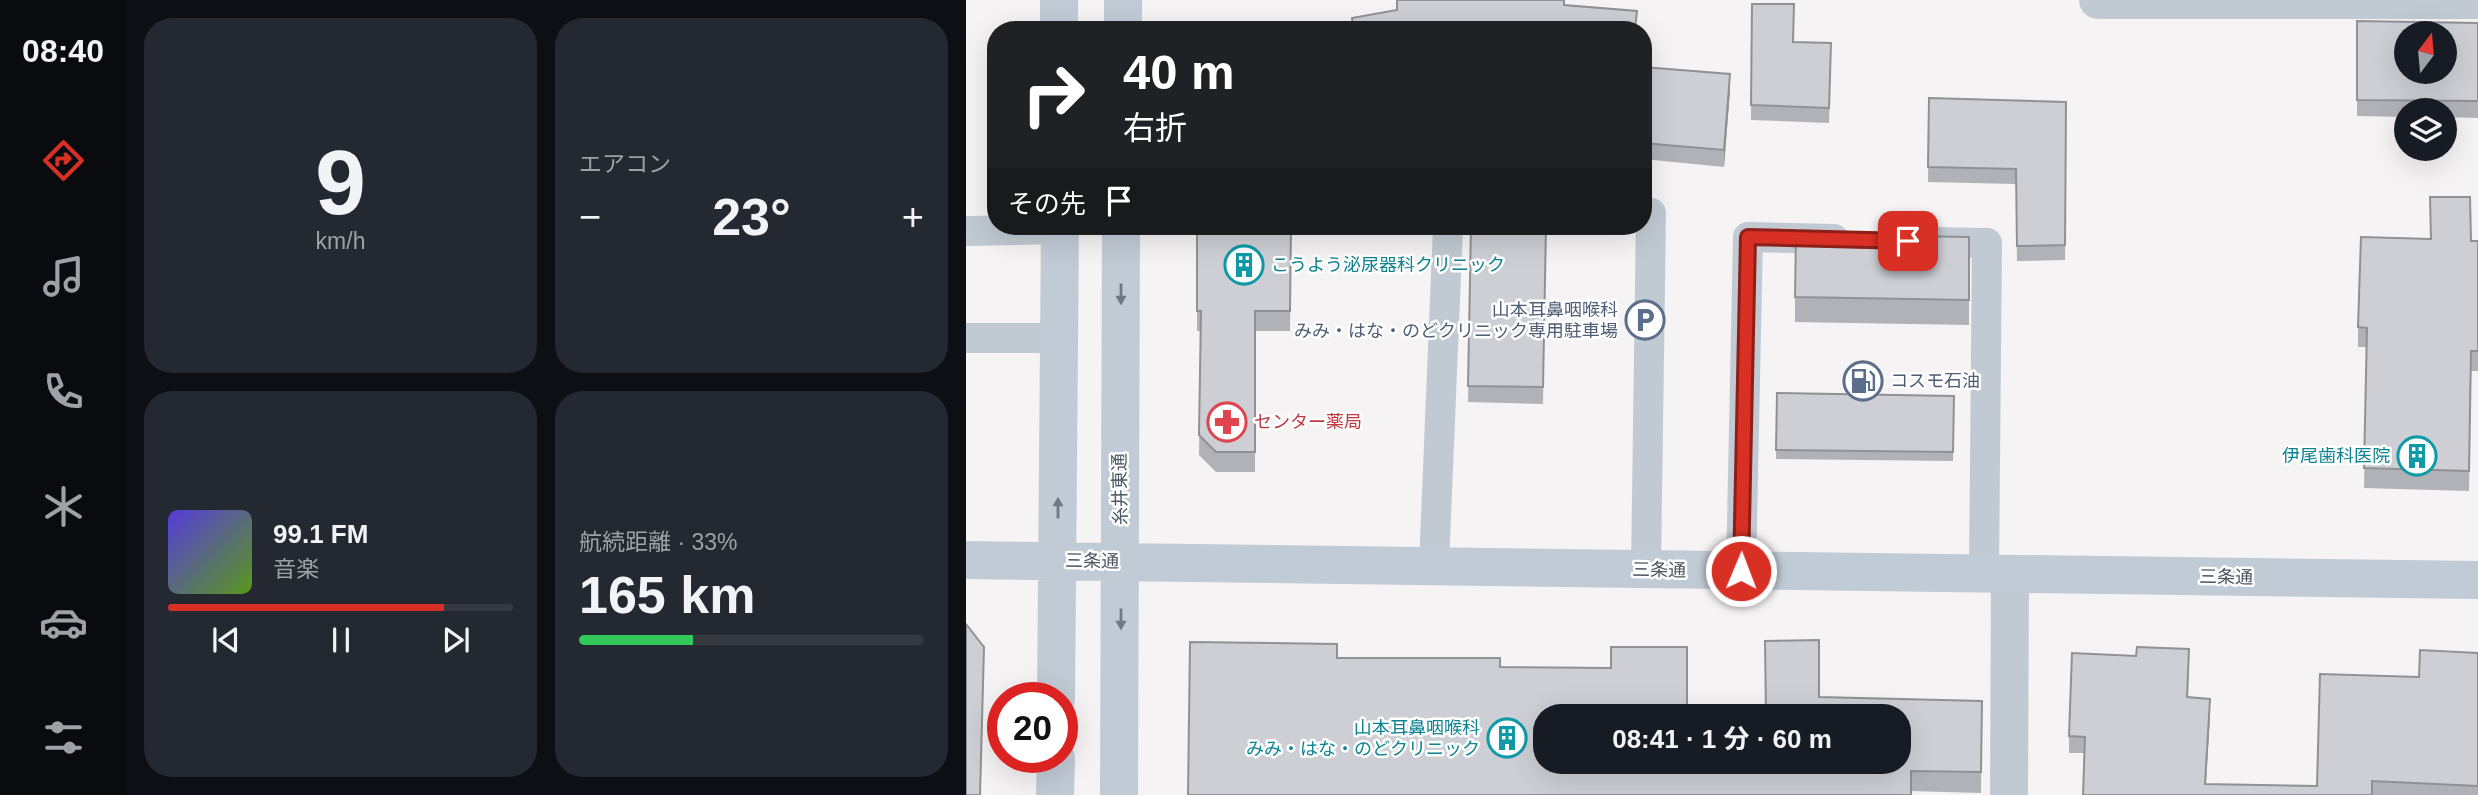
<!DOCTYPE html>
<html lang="ja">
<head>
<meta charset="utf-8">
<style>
  body { margin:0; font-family:Arial,"Noto Sans JP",sans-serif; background:#242831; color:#f1f3f6; height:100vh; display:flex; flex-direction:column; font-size:26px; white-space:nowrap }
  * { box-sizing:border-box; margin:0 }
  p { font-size:23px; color:#9ea1a6 }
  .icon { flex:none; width:38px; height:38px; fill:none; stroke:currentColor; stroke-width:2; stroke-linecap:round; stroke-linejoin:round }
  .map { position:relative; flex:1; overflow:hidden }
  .drawer { display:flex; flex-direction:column; gap:18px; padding:18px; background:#0d0f14; width:840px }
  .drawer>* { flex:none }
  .hud { position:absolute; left:21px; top:21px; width:665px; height:214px; border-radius:28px; box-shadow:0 7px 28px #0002; background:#202124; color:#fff; overflow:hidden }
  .needle { width:46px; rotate:16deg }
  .tools { position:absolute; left:1428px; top:21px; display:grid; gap:14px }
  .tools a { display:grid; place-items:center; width:63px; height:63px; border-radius:50%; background:#171b24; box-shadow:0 7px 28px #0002; font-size:35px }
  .speed { position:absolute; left:21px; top:682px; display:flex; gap:14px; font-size:35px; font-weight:700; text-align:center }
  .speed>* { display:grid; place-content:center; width:91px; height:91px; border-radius:50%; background:#171b24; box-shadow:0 7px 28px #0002; line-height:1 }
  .speed .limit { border:10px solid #d22; background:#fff; color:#111 }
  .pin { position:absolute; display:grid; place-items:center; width:60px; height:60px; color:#fff; margin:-30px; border-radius:14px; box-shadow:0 4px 10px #0006 }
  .me { position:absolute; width:77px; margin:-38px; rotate:1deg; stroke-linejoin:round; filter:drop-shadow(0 0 5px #0008) }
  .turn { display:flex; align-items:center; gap:24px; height:147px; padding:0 21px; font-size:32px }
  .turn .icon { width:91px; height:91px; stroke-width:2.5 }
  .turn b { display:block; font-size:49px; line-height:60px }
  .then { display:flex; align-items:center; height:66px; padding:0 21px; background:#0003; gap:14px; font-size:26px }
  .big { font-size:52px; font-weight:700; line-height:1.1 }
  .drawer .tile { flex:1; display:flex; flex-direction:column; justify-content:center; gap:10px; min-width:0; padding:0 24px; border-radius:28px; background:#242831 }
  .drawer .dial { align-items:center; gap:0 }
  .dial b { font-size:91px; line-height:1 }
  .song { display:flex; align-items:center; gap:21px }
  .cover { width:84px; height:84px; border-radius:10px; background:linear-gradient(135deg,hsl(250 70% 55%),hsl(90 70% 35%)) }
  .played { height:7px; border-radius:4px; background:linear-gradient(90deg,#d93025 80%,#363941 80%) }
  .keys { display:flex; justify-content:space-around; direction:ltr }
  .heat { display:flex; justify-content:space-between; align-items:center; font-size:38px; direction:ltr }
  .charge { height:10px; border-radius:5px; background:linear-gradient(90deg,#34c759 33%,#363941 0) }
  .drawer .tiles { flex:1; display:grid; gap:18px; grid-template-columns:repeat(2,1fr) }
  .trip { position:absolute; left:567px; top:704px; width:378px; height:70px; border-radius:28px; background:#171b24; box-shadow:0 7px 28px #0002; font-weight:700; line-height:70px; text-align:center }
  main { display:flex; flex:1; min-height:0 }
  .menu { display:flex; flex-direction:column; width:126px; justify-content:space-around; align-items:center; background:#090b0e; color:#9ea1a6 }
  .menu .icon { width:49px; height:49px }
  .menu .current { color:#d93025 }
  .menu b { font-size:32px; color:#f1f3f6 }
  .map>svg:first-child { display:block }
</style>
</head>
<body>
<main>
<nav class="menu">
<b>08:40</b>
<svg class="icon current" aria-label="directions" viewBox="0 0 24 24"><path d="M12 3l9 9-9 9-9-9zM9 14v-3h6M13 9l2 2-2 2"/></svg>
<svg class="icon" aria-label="music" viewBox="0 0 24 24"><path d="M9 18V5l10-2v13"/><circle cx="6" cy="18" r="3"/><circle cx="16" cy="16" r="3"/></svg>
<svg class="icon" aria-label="phone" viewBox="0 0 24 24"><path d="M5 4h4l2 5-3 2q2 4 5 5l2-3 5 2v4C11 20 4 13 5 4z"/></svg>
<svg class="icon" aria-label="climate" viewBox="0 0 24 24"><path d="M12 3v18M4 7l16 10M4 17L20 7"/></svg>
<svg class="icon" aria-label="car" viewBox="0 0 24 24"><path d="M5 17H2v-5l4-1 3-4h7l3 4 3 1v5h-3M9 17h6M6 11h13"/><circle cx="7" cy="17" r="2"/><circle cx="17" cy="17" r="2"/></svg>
<svg class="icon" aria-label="filters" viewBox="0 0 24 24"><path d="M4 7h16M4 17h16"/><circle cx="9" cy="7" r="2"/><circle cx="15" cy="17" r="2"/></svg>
</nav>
<section class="drawer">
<div class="tiles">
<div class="tile dial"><b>9</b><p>km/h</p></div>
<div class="tile"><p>エアコン</p>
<div class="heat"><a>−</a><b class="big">23°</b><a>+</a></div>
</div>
<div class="tile">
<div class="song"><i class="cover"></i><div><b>99.1 FM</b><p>音楽</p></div></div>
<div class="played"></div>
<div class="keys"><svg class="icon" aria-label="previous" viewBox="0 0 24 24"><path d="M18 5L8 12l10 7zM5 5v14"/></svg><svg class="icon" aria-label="pause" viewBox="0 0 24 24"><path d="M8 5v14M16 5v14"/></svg><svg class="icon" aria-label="next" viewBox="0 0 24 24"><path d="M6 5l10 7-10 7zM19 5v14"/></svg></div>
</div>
<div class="tile"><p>航続距離 · 33%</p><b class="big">165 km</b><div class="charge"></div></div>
</div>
</section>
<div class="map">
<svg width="1512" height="795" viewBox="0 0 1512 795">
  <rect width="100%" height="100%" fill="#f5f3f3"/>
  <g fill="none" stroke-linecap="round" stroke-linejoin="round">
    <path stroke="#c1cad2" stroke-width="30" d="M 0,231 L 95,229
      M 964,242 L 1021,243 L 1018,574
      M 0,338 L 93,338
      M 468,566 L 482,226
      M 680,570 L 685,213
      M 775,571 L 782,237 L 868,239"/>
    <path stroke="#c1cad2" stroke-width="38" d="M 1132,0 L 1512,0
      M 1043,795 L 1044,574"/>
    <path stroke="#c1cbd6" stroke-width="38" d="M 93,0 L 93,30
      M 157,30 L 157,0
      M 0,560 L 1512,580
      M 90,698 L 94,226
      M 89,795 L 90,758
      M 153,795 L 155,226"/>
  </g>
  <path fill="#b0b2b7" d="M 786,4 L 828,42 L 865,58 L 863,123 L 785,120 Z
    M 1391,21 L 1512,23 L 1512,118 L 1479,117 L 1479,110 L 1440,110 L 1440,117 L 1391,116 Z
    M 677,67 L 764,90 L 758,167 L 677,159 Z
    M 963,98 L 1100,102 L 1099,260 L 1051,261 L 1050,184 L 962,182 Z
    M 231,226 L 325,226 L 324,331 L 289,331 L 289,472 L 250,472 L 233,455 L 235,331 L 231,331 Z
    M 505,226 L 580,226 L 577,404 L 502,402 Z
    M 1003,237 L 1003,325 L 829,322 L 829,297 Z
    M 1505,241 L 1512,241 L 1512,371 L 1505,371 L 1503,491 L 1398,488 L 1401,347 L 1392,347 L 1392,327 Z
    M 811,393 L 988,396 L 987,461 L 810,459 Z
    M 853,640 L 853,697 L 1016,701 L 1015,793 L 945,791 L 945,795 L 222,795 L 224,642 L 371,644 L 371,658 L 534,658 L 534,667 L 645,668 L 645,647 L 721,647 L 721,716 L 579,716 L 579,761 L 933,761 L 933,716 L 800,716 L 799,641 Z
    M 1512,653 L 1512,795 L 1117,795 L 1118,753 L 1103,753 L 1103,736 L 1170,656 L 1223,666 L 1222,697 L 1244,715 L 1240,784 L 1351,786 L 1453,677 Z"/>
  <path fill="#909195" d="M 764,74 L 764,90 L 758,167 L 758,150 Z
    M 1244,699 L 1244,715 L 1239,795 L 1239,784 Z"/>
  <path fill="#cdcfd5" stroke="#909195" stroke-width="2" fill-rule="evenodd" d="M 431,0 L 598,0 L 598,5 L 671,11 L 669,30 L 388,30 L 386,18 L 431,10 Z
    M 786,4 L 828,4 L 827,42 L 865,43 L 863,108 L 785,105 Z
    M 1391,21 L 1512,23 L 1512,101 L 1391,100 ZM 1440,33 L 1479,33 L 1479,72 L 1440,72 Z
    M 677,67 L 764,74 L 758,150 L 677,143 Z
    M 963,98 L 1100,102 L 1099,245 L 1051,246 L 1050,169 L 962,167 Z
    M 1464,197 L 1504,197 L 1505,241 L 1512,241 L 1512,351 L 1505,351 L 1503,471 L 1398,468 L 1401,328 L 1392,327 L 1395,237 L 1465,239 Z
    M 231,226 L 325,226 L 324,311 L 289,311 L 289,452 L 250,452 L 233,435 L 235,311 L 231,311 Z
    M 505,226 L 580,226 L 577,387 L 502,386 Z
    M 830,234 L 1003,237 L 1003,300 L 829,297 Z
    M 811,393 L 988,396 L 987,452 L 810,450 Z
    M 0,624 L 18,647 L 14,795 L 0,795 Z
    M 853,640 L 853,697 L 1016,701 L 1015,772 L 945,771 L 945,795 L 222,795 L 224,642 L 371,644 L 371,658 L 534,658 L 534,667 L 645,668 L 645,647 L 721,647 L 721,716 L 579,716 L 579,761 L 933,761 L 933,716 L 800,716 L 799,641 Z
    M 1171,647 L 1223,649 L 1221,697 L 1244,699 L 1239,784 L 1351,786 L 1354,674 L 1453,677 L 1454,650 L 1512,653 L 1512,786 L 1406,781 L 1406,795 L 1117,795 L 1119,737 L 1103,736 L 1106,653 L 1170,656 Z"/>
  <defs><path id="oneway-solid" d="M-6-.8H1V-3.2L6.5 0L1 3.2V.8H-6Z" transform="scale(1.75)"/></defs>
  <g fill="#6e7984">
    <use href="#oneway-solid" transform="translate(155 294) rotate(90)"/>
    <use href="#oneway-solid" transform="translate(92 508) rotate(-90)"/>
    <use href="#oneway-solid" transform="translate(155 619) rotate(90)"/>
  </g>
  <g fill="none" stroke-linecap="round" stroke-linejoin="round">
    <g stroke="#8d1f18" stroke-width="18">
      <path id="route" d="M 775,571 L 782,237 L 942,241"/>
    </g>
    <use href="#route" stroke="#d93025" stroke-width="12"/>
  </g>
  <defs>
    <g id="building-ring" transform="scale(2.0125)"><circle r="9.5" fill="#fff" stroke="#0f9aa8" stroke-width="1.5"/><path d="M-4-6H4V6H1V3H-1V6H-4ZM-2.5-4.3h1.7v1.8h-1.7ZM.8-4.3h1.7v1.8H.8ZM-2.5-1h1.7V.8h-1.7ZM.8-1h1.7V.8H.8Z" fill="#0f9aa8"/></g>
    <g id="parking-ring" transform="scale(2.0125)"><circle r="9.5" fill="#fff" stroke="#5c6f8a" stroke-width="1.5"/><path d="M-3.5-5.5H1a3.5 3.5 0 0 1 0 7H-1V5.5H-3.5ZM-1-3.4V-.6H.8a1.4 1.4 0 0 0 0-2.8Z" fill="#5c6f8a"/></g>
    <g id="fuel-ring" transform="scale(2.0125)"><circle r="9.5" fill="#fff" stroke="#5c6f8a" stroke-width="1.5"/><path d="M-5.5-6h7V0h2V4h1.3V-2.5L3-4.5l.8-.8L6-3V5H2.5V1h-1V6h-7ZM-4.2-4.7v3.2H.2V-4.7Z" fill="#5c6f8a"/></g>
    <g id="pharmacy-ring" transform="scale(2.0125)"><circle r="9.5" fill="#fff" stroke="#e0444e" stroke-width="1.5"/><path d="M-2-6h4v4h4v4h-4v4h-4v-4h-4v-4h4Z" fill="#e0444e"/></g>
  </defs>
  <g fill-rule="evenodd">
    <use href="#building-ring" x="278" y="265"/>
    <use href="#parking-ring" x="679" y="320"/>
    <use href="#fuel-ring" x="897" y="381"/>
    <use href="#pharmacy-ring" x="261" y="422"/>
    <use href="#building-ring" x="1451" y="456"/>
    <use href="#building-ring" x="541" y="738"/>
  </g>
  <g text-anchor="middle" stroke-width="5" stroke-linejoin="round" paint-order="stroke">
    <g font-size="18" fill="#0d838f" stroke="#fff" text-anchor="end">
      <text x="305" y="271" text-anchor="start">こうよう泌尿器科クリニック</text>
      <text x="1424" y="462">伊尾歯科医院</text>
      <text x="514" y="734">山本耳鼻咽喉科<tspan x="514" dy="21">みみ・はな・のどクリニック</tspan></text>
    </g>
    <g font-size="18" fill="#4e5e75" stroke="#fff" text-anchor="end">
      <text x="652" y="316">山本耳鼻咽喉科<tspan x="652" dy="21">みみ・はな・のどクリニック専用駐車場</tspan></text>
      <text x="924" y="387" text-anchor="start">コスモ石油</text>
    </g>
    <g font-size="18" fill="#be3a42" stroke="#fff" text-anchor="start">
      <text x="288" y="428">センター薬局</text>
    </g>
    <g font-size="18" fill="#4a5661" stroke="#fff">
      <text transform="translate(154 489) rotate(-91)" y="6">糸井東通</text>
      <text transform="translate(126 561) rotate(1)" y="6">三条通</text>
      <text transform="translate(693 570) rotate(1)" y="6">三条通</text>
      <text transform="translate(1260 577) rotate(1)" y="6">三条通</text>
    </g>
  </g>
</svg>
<div class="tools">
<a><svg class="needle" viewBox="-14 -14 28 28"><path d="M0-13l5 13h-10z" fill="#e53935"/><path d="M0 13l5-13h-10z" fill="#9ea1a6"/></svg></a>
<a><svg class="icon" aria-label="layers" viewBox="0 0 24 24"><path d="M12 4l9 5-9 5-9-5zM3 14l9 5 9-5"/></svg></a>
</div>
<div class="speed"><div class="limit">20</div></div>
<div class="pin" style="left:942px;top:241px;background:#d93025"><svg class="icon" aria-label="arrive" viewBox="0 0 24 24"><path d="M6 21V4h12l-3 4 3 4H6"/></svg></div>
<svg class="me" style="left:775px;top:571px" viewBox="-20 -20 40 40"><circle r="17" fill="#d93025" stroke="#fff" stroke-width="3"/><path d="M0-11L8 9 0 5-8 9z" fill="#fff"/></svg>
<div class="trip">08:41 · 1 分 · 60 m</div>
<div class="hud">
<div class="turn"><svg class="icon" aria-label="right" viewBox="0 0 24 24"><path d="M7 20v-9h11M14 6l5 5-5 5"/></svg><div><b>40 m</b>右折</div></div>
<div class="then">その先<svg class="icon" aria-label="arrive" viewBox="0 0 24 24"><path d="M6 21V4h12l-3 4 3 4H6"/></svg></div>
</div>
</div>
</main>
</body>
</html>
